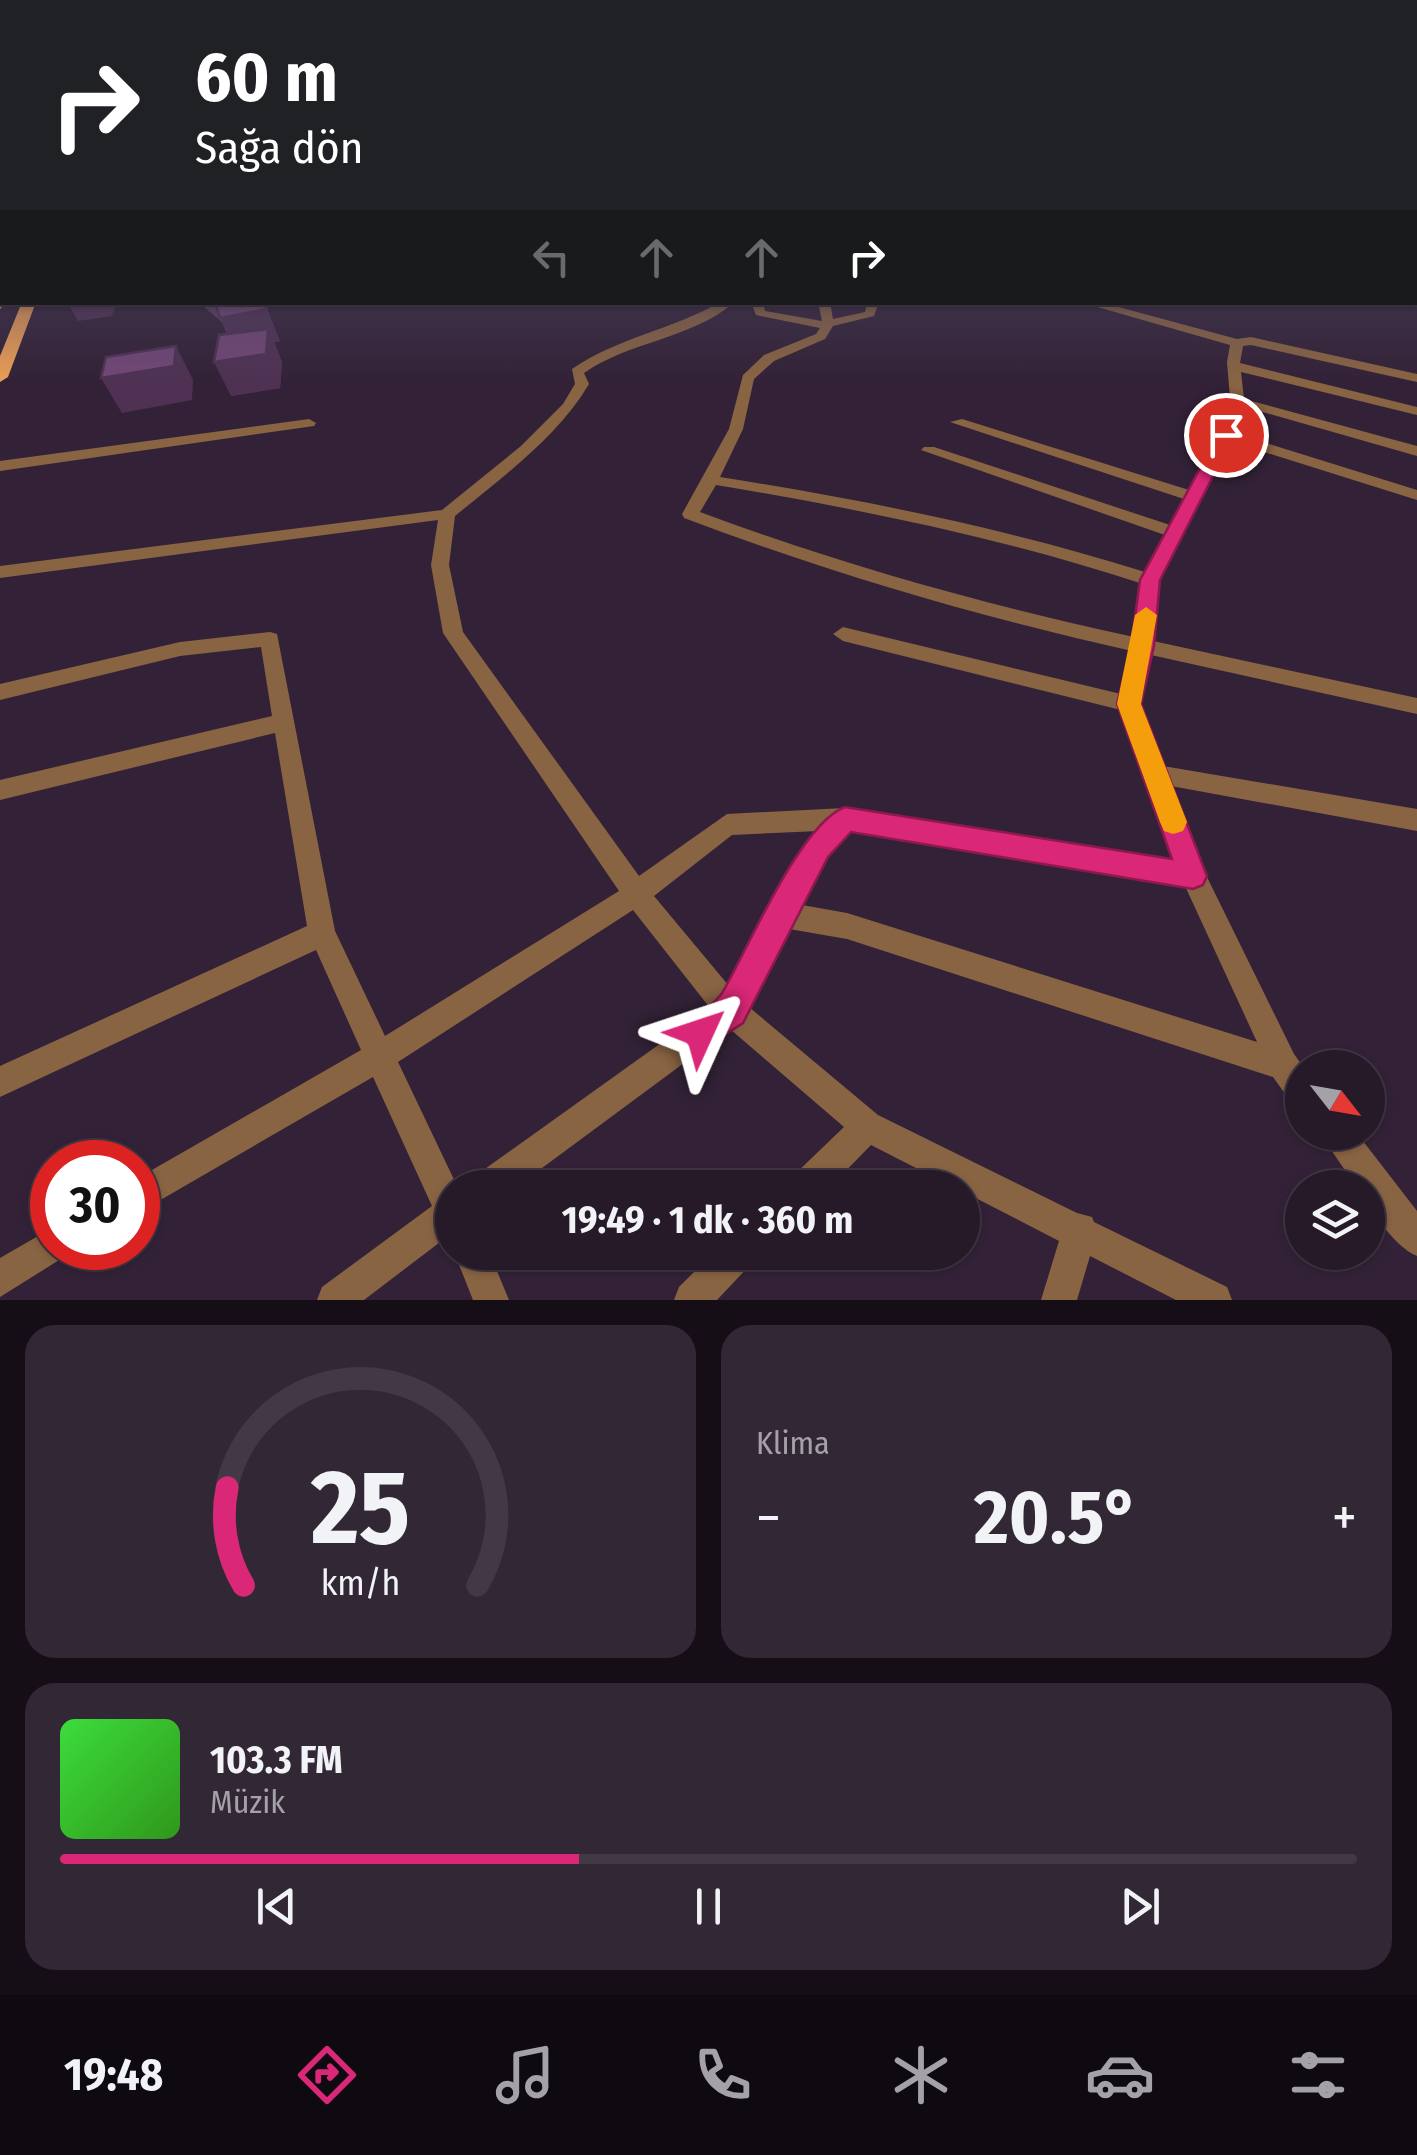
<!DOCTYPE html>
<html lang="tr">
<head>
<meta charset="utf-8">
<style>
  body { margin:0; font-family:"Fira Sans Condensed",sans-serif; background:#322735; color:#f1f3f6; height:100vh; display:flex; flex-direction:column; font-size:38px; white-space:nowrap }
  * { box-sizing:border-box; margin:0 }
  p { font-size:32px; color:#a4a1a8 }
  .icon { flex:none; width:55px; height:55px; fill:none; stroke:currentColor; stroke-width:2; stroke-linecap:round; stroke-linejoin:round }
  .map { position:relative; height:1300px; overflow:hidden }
  .details { display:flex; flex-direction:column; gap:25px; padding:25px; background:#150e17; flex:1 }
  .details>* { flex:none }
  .hud { position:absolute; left:0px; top:0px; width:1418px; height:305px; box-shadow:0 2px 8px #0004,0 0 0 2px #423846; background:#202124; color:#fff; overflow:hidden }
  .needle { width:65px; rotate:121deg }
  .fabs { position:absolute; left:1285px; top:1050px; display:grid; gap:20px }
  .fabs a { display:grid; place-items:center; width:100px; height:100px; border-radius:50%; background:#261a29; box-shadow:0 2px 8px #0004,0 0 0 2px #423846; font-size:50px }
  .speed { position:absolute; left:30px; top:1140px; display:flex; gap:20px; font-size:50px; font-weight:700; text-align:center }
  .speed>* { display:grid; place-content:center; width:130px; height:130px; border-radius:50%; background:#261a29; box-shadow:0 2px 8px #0004,0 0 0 2px #423846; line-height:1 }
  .speed .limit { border:15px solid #d22; background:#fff; color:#111 }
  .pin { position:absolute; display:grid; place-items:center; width:85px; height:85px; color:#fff; margin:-42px; border:5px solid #fff; border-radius:50%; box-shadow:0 2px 10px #0007 }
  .me { position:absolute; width:110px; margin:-55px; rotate:48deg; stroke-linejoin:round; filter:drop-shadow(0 0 8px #0008) }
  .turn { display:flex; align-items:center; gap:35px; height:210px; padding:0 30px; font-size:45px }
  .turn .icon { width:130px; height:130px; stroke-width:2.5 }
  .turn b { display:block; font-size:70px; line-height:85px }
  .lanes { display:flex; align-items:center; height:95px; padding:0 30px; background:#0003; justify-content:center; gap:50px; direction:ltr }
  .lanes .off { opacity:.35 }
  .big { font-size:75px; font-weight:700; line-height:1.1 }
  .details .widget { flex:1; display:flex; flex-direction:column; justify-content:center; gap:15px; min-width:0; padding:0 35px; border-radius:30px; background:#322735 }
  .details .dial { align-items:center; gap:0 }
  .dial svg { height:260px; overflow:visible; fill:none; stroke:#423846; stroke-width:7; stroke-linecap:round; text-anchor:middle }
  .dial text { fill:#f1f3f6; stroke:none }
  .song { display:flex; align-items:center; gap:30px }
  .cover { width:120px; height:120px; border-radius:15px; background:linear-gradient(135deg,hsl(120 70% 55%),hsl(110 70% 35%)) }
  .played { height:10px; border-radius:5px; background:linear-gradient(90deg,#db2777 40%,#423846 40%) }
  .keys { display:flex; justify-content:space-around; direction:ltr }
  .heat { display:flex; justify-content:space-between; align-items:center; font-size:55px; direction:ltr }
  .details .tiles { flex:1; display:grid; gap:25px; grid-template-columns:1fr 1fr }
  .widget:last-child { grid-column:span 2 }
  .trip { position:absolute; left:435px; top:1170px; width:545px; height:100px; border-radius:50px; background:#261a29; box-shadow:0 2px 8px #0004,0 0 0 2px #423846; font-weight:700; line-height:100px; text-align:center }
  .tabs { display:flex; height:160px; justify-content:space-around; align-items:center; background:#0f0a10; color:#a4a1a8 }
  .tabs .icon { width:70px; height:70px }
  .tabs .selected { color:#db2777 }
  .tabs b { font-size:45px; color:#f1f3f6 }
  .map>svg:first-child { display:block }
</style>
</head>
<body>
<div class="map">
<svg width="1417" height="1300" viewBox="0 0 1417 1300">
  <rect width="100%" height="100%" fill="#332237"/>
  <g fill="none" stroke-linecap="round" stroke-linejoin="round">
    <path fill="#896443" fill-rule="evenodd" d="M 721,302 L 731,305 C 689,339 628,342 584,373 L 589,384 C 557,438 503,476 455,516 L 449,565 L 463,632 L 639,876 L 727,814 L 845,808 L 1175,861 L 1121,710 L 843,641 L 833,634 L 843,627 L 1121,694 L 1132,651 C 979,617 830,573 684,518 L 682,514 L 729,429 L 743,375 L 764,355 L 816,334 L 820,328 L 756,315 L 751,302 L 763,302 L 765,311 L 822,321 L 818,302 L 830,302 L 833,319 L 865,312 L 867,302 L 879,302 L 874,316 L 833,326 L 825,339 L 774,361 L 754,379 L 743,429 L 720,477 C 864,500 1006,528 1145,572 L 1165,535 L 921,450 L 924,447 L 934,447 L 1170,525 L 1184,499 L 950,422 L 962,419 L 1189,490 L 1231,410 L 1227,362 L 1230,345 L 1080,302 L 1100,302 L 1237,339 L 1251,337 L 1417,374 L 1417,382 L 1251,345 L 1243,346 L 1240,363 L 1417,407 L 1417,415 L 1241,372 L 1244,399 L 1417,446 L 1417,456 L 1245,407 L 1234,433 L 1417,490 L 1417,500 L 1229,441 L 1159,580 L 1153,641 L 1417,698 L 1417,714 L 1151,655 L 1140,704 L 1163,766 L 1417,809 L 1417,831 L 1171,786 L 1205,873 L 1294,1054 L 1304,1068 L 1302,1106 L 1291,1102 L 1273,1077 L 847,939 L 789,929 L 749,1007 L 878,1115 L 1077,1213 L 1092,1217 L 1094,1222 L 1227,1287 L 1232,1300 L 1176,1300 L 1090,1256 L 1077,1300 L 1041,1300 L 1059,1241 L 962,1191 L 962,1188 L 955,1188 L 871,1145 L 829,1188 L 789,1188 L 793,1176 L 844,1127 L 730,1029 L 515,1188 L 471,1188 L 475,1176 L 710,1008 L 633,910 L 398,1062 L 458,1188 L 452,1188 L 452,1233 L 364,1300 L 317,1300 L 322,1287 L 432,1206 L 373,1077 L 138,1213 L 138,1178 L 361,1050 L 316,950 L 0,1097 L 0,1066 L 307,926 L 275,733 L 0,800 L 0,780 L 272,716 L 261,647 L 180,656 L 0,700 L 0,684 L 180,642 L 270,632 L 277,634 L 335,931 L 385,1036 L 619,891 L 443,633 L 431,565 L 438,520 L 0,578 L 0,566 L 442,510 L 521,446 L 563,404 L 575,384 L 572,369 C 617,338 673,329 721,302 ZM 716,485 C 860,509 1002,538 1140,583 L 1134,637 C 986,605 842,565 700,512 ZM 850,830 L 1185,886 L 1257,1042 L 847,913 L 802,905 L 827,857 ZM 819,831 L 809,841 L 729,986 L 654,896 L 732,835 Z
      M 309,419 L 316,423 L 314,426 L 0,471 L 0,461 Z
      M 1319,1132 L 1356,1132 L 1417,1211 L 1417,1256 C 1395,1247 1368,1211 1368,1188 L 1357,1188 Z
      M 52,1228 L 52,1248 L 68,1248 L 64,1257 L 0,1297 L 0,1258 Z
      M 454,1252 L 489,1252 L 509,1300 L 473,1300 Z
      M 714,1252 L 756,1252 L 751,1264 L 717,1300 L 674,1300 L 679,1287 Z"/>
    <path fill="#ea9d55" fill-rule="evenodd" d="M 0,296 L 2,302 L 8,302 L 0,309 Z
      M 22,302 L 36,302 L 8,377 L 0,382 L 0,356 Z"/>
  </g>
  <path fill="#613d65" d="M 198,302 L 264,302 L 280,341 L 274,342 L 282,362 L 280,388 L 231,396 L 227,334 L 222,322 Z"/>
  <path fill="#4f3253" d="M 67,302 L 117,302 L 112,316 L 78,321 Z
    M 214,302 L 260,302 L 267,309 L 280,341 L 274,342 L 282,362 L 280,388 L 231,396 L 214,362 L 235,350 Z
    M 176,346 L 193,380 L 192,400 L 122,413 L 101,378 Z"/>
  <path fill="#714776" stroke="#4f3253" stroke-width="2.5" d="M 215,302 L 264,302 L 267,309 L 220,318 Z
    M 268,329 L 266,354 L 214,362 L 219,335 Z
    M 176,346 L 174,366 L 101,378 L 106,357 Z"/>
  <linearGradient id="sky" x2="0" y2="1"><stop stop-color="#1c131e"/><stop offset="0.52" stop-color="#4a445e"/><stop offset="1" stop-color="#4a445e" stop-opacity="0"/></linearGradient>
  <rect width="1417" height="381" fill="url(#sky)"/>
  <path fill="#db2777" stroke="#8e194d" stroke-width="2.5" d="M 1220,431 L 1234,435 L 1160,580 L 1154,646 L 1141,704 L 1207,876 L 1203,885 L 1193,889 L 851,832 L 828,857 L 743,1023 L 700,1050 L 689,1045 L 684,1033 C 692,1013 715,1008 725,988 C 749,946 801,823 845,807 L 1172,859 L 1117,704 L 1131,646 L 1140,580 Z"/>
  <path fill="#f59e0b" d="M 1146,607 L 1157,615 L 1141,704 L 1187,822 L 1183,831 L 1173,834 L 1164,831 L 1160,822 L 1117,704 L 1135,615 Z"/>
</svg>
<div class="fabs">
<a><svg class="needle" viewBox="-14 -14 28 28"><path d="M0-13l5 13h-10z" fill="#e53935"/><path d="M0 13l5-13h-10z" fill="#a4a1a8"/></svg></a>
<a><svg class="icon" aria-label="layers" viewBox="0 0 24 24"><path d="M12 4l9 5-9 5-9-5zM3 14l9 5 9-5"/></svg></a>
</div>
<div class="speed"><div class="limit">30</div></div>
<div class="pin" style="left:1226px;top:435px;background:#d93025"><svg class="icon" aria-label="arrive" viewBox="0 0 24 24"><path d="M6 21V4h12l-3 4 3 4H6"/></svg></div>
<svg class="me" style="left:700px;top:1033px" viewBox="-20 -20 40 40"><path d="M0-17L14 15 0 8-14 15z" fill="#db2777" stroke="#fff" stroke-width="4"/></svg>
<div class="trip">19:49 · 1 dk · 360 m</div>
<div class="hud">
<div class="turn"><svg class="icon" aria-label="right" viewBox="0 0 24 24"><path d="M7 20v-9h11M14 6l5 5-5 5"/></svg><div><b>60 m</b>Sağa dön</div></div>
<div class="lanes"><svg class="icon off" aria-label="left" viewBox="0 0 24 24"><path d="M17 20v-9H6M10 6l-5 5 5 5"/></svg><svg class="icon off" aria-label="ahead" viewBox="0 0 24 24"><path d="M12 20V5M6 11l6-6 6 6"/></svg><svg class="icon off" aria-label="ahead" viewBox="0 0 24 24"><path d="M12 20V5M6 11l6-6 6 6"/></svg><svg class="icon" aria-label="right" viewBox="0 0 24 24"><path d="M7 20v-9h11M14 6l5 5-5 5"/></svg></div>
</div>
</div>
<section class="details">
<div class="tiles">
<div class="widget dial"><svg viewBox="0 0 100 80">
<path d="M14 69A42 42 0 1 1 86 69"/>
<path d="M14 69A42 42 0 0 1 9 39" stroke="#db2777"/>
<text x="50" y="56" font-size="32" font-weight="700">25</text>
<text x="50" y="72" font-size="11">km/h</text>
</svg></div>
<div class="widget"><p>Klima</p>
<div class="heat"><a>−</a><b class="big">20.5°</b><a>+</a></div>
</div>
<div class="widget">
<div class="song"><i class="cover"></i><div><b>103.3 FM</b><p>Müzik</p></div></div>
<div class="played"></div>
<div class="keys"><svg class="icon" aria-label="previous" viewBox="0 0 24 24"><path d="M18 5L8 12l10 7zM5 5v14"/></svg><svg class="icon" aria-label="pause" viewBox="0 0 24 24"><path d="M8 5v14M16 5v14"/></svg><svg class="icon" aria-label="next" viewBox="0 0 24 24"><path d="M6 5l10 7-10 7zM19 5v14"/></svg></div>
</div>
</div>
</section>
<nav class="tabs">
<b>19:48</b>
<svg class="icon selected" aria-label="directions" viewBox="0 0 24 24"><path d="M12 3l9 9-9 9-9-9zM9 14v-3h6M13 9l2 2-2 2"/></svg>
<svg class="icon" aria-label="music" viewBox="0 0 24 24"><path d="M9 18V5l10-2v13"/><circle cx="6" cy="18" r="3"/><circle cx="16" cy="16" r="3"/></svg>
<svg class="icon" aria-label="phone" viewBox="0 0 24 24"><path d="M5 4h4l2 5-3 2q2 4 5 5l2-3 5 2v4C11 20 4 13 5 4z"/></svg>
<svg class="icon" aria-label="climate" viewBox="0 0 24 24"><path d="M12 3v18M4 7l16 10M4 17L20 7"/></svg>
<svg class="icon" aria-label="car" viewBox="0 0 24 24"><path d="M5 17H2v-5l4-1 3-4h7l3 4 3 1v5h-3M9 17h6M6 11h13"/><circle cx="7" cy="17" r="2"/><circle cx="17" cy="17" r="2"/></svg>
<svg class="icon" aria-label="filters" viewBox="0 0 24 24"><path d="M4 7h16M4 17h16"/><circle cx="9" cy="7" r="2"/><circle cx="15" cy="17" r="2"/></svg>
</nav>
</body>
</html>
